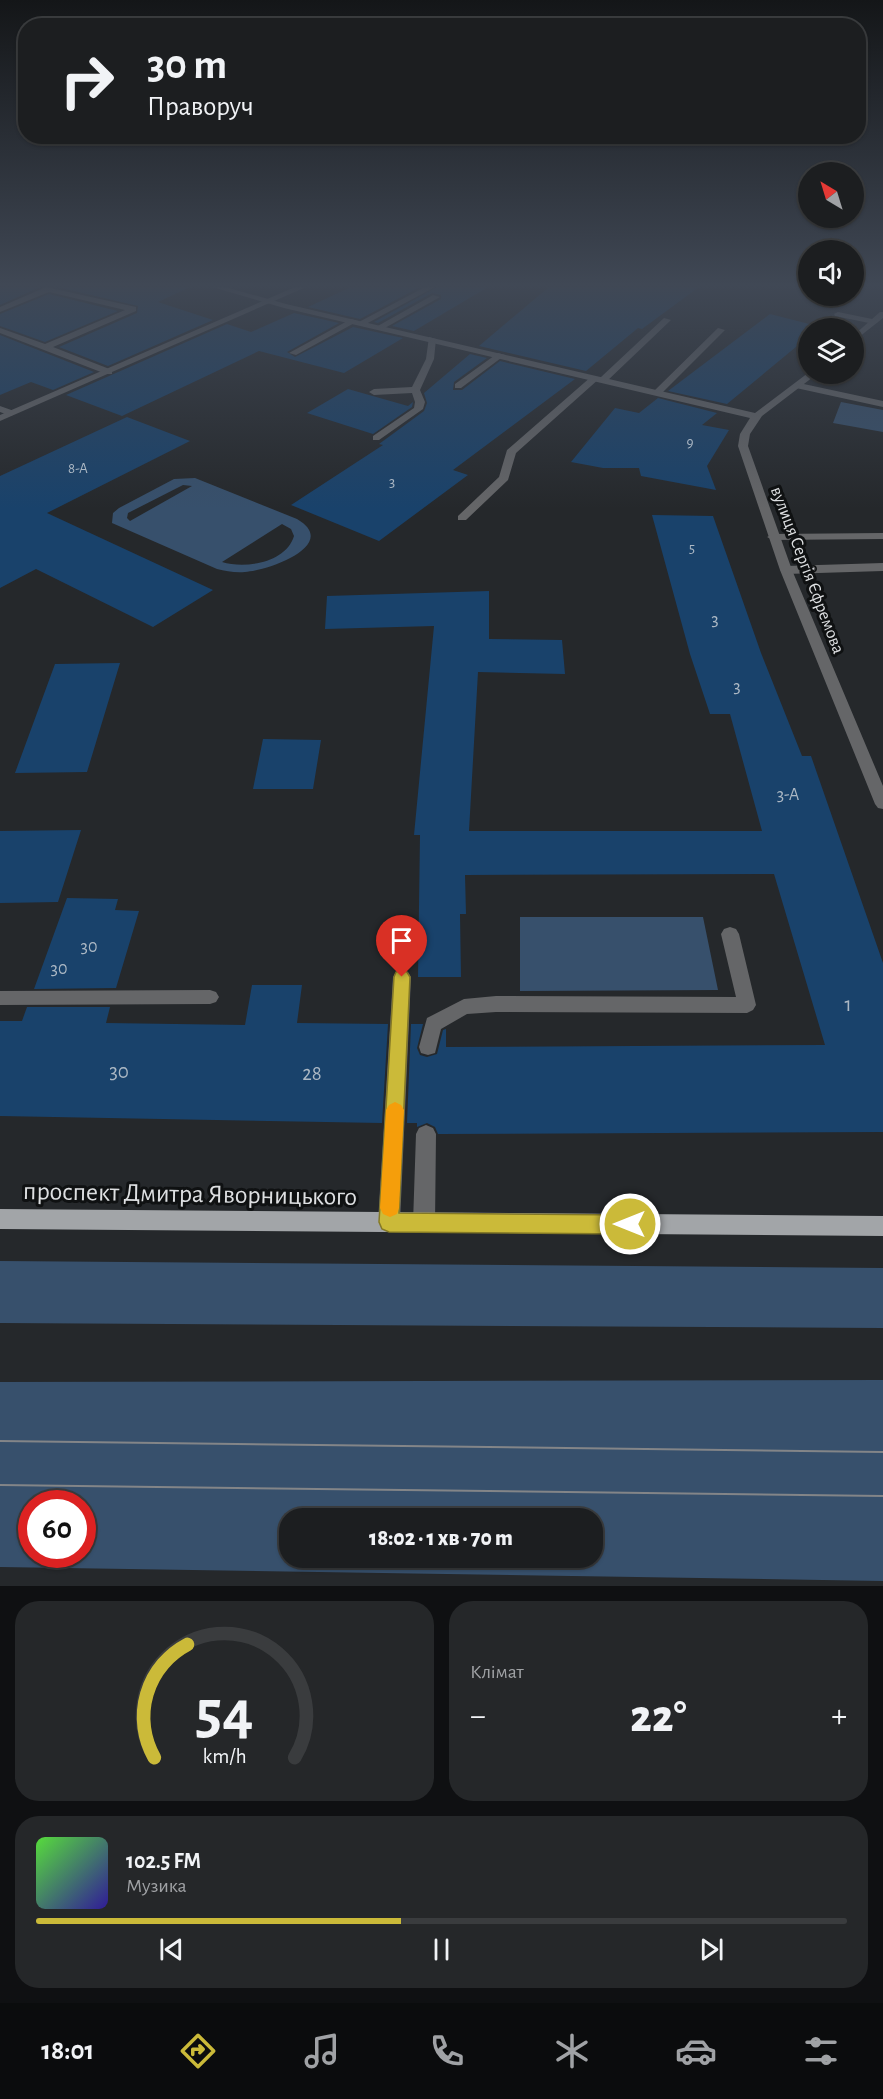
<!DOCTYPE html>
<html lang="uk">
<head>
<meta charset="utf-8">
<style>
  body { margin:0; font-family:"Alegreya Sans",sans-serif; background:#252729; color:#f1f3f6; height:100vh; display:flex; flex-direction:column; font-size:22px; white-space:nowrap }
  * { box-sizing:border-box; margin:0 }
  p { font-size:20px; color:#a0a2a5 }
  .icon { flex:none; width:33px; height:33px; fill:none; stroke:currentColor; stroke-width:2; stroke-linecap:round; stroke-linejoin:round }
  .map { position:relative; height:1586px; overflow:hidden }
  .sheet { display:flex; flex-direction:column; gap:15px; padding:15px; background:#0f1012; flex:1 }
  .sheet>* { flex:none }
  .top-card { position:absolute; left:18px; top:18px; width:848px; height:126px; border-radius:24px; box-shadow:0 2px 4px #0004,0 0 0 2px #3a3c3e; background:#1c1e20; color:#f1f3f6; overflow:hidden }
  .needle { width:39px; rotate:322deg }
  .buttons { position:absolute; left:798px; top:162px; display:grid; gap:12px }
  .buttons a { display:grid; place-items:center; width:66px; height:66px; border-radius:50%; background:#1c1e20; box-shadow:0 2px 4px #0004,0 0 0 2px #3a3c3e; font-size:30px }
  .speed { position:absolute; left:18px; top:1490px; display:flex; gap:12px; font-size:30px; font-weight:700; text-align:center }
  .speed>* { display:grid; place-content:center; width:78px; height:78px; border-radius:50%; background:#1c1e20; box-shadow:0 2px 4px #0004,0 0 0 2px #3a3c3e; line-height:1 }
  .speed .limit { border:9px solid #d22; background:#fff; color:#111 }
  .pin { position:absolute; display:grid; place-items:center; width:51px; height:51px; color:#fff; margin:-62px -26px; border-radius:50% 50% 50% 0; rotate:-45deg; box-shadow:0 0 6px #0007 }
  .pin .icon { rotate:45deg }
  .me { position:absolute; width:66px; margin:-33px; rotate:270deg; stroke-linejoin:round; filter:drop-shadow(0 0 4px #0008) }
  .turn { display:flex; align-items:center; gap:21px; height:126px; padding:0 30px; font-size:27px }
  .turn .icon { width:78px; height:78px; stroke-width:2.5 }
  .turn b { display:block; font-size:42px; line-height:51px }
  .big { font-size:45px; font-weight:800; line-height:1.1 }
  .sheet .card { flex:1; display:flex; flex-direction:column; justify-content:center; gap:9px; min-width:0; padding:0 21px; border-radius:24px; background:#252729 }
  .sheet .dial { align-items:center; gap:0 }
  .dial svg { height:156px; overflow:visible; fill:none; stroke:#3a3c3e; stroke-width:7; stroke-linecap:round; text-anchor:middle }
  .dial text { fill:#f1f3f6; stroke:none }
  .song { display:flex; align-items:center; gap:18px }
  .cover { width:72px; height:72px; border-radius:9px; background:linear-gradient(135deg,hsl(110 70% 55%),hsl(250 70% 35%)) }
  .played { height:6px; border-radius:3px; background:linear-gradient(90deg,#cbba39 45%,#3a3c3e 45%) }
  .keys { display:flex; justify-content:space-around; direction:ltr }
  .heat { display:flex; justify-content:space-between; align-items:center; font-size:33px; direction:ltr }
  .sheet .tiles { flex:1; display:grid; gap:15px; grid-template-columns:1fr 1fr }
  .card:last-child { grid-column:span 2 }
  .trip { position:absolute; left:279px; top:1508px; width:324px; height:60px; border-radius:24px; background:#1c1e20; box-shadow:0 2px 4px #0004,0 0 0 2px #3a3c3e; font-weight:800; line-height:60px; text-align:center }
  .tab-bar { display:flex; height:96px; justify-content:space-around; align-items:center; background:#0b0c0d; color:#a0a2a5 }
  .tab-bar .icon { width:42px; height:42px }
  .tab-bar .on { color:#cbba39 }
  .tab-bar b { font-size:27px; color:#f1f3f6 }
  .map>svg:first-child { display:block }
</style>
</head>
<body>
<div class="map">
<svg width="883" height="1586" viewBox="0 0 883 1586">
  <rect width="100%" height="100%" fill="#25282b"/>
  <path fill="#37506c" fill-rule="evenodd" d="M 841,402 L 883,410 L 883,432 L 833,423 Z
    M 195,478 L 297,519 C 341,545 267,571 245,572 C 235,573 226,571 217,569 L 112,523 L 113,513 L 119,508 L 174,479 ZM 183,485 L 192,486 L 130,521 L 127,518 L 128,513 ZM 282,524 L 291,529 L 294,536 C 286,563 245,569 222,562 Z
    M 520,917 L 703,917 L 718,990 L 520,991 Z
    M 0,1261 L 883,1268 L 883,1328 L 0,1323 Z
    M 883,1380 L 883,1581 L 0,1567 L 0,1382 ZM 32,1503 L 82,1503 L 82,1554 L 32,1554 ZM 290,1518 L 592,1518 L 592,1557 L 290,1557 Z"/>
  <path fill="#19426b" d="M 0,287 L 40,287 L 0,305 Z
    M 57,287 L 190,287 L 158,302 L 213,320 L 108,366 L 59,347 L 137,313 L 138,306 Z
    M 351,287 L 420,287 L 360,319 L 308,307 Z
    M 437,287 L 488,287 L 414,331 L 392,326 L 441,299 L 441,295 L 432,293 L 378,323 L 374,322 Z
    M 549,287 L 699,287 L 642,329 L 638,328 L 586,371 L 479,346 Z
    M 49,294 L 118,311 L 45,342 L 0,326 L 0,314 Z
    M 294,313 L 339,323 L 287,352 L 295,357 L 353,327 L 403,338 L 344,373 L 259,351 L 122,416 L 66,395 L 227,324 L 251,332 Z
    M 770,314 L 821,327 L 808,328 L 808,337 L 727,404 L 668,391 Z
    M 0,335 L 94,372 L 53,390 L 31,382 L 0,395 Z
    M 470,354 L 487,358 L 454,382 L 453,390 L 462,390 L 500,361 L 575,379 L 453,470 L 468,475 L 379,541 L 291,505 L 383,445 L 379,444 L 424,411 L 427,403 L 424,393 Z
    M 348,389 L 408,406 L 413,402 L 412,407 L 373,434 L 307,413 Z
    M 658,398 L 717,413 L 702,425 L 729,430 L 707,466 L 716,490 L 641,476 L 639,468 L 603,468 L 571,462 L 615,408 L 639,413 Z
    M 127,417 L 190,441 L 47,513 L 213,590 L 153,627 L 36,569 L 0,588 L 0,476 Z
    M 652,515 L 713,516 L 761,653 L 802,756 L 811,756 L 883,963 L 883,1132 L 438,1134 L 435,1127 L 427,1123 L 417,1127 L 417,1123 L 407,1123 L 411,1024 L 423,1024 L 417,1048 L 420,1055 L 427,1057 L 437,1054 L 443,1030 L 446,1029 L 446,1047 L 825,1045 L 774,874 L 465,875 L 466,914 L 460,914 L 461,977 L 418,977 L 420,835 L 414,835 L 434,626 L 325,629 L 327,596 L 489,591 L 489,639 L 562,640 L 565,674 L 478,672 L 469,831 L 762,831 L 730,714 L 710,714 L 690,654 Z
    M 120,663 L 87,772 L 15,773 L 55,664 Z
    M 263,739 L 321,740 L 313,789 L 253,789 Z
    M 81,830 L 58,902 L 0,903 L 0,831 Z
    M 67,898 L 118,899 L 115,910 L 139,911 L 116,988 L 34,989 Z
    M 252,985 L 302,985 L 297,1023 L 388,1024 L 382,1123 L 0,1116 L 0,1021 L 22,1021 L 27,1007 L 110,1007 L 106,1023 L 245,1025 Z"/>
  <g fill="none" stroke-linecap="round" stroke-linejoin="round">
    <path fill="#656668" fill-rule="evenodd" d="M 46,287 L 136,307 L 136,311 L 53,347 L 112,370 L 112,374 L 106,374 L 0,333 L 0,328 L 45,344 L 125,310 L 49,292 L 0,312 L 0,307 Z
      M 425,287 L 435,287 L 364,325 L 357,323 Z
      M 433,295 L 440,297 L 383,329 L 376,327 Z
      M 838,312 L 877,320 L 878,322 L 874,324 L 835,316 L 834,314 Z
      M 664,318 L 671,320 L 606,382 L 600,382 L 600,378 Z
      M 351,319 L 358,321 L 296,355 L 289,353 Z
      M 718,328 L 725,330 L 660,395 L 654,395 L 654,391 Z
      M 429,337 L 436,339 L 434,359 L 420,390 L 425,402 L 423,409 L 379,440 L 373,440 L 373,436 L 414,408 L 415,402 L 412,393 L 374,395 L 369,392 L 374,389 L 412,387 L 426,359 Z
      M 498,353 L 505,355 L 461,388 L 455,388 L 455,384 Z
      M 592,376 L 600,378 L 516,453 L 508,480 L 466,520 L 458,520 L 458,516 L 499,477 L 507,450 Z
      M 799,383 L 883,401 L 883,407 L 796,388 L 794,386 Z
      M 0,406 L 14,411 L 16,413 L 11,416 L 0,412 Z
      M 883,533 L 883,539 L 773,540 L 767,537 L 773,534 Z
      M 883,563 L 883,571 L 786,574 L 780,570 L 786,566 Z
      M 730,927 L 736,929 L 739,934 L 756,1005 L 753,1010 L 747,1013 L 496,1012 L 467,1014 L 441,1029 L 435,1053 L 428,1055 L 421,1053 L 419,1047 L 427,1018 L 464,999 L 496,996 L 736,997 L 721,934 L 724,929 Z
      M 402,970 L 408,972 L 411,977 L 400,1222 L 396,1229 L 389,1232 L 382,1229 L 378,1222 L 393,977 L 396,972 Z
      M 210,990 L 216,992 L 219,997 L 216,1002 L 210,1004 L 0,1005 L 0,991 Z
      M 426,1125 L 433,1128 L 436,1134 L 435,1223 L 431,1230 L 424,1233 L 417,1230 L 413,1223 L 416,1134 L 419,1128 Z"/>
    <path fill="#656668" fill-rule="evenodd" d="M 212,287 L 225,287 L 286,304 L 755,413 L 808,373 L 817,374 L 762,416 L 750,434 L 748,446 L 792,570 L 883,786 L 883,809 L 878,808 L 875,804 L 780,570 L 738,446 L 740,434 L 750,418 L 284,308 Z
      M 880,312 L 883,312 L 883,318 L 854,341 L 854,335 Z"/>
    <path fill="#656668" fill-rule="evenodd" d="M 295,287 L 306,287 L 0,421 L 0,415 Z"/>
    <path fill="#a2a5a8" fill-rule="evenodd" d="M 0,1209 L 883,1216 L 883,1236 L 0,1229 Z"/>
    <path stroke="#838588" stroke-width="2" d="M 0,1441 L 883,1452
      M 0,1485 L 883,1496"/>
  </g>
  <linearGradient id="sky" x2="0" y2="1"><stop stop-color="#141618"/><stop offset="0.56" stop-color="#404855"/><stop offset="1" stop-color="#404855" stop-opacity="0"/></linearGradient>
  <rect width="883" height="509" fill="url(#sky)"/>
  <path fill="#cbba39" stroke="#847925" stroke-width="1.5" d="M 402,970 L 407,972 L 410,977 L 399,1213 L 630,1215 L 637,1218 L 640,1224 L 637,1231 L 630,1234 L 389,1232 L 382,1229 L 379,1222 L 394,977 L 396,972 Z"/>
  <path fill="#f59e0b" d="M 395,1102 L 401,1105 L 404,1110 L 399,1208 L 397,1214 L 390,1217 L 383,1214 L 380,1208 L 386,1110 L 389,1105 Z"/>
  <g text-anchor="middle" stroke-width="6" stroke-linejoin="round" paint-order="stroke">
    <g font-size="15" fill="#acb8c4">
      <text x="690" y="447">9</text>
      <text x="78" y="473">8-А</text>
      <text x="392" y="487">3</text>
      <text x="692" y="553">5</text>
    </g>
    <g font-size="18" fill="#dddfe1" stroke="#0f1112">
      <text transform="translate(808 570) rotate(69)" y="6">вулиця Сергія Єфремова</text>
    </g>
    <g font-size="18" fill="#acb8c4">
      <text x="715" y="625">3</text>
      <text x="737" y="692">3</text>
      <text x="788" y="800">3-А</text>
      <text x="89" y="952">30</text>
      <text x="59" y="974">30</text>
    </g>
    <g font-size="21" fill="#acb8c4">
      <text x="848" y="1011">1</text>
      <text x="119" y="1078">30</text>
      <text x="312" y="1080">28</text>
    </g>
    <g font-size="26" fill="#dddfe1" stroke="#0f1112">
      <text transform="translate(190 1193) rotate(1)" y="9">проспект Дмитра Яворницького</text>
    </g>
  </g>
</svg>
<div class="buttons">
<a><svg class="needle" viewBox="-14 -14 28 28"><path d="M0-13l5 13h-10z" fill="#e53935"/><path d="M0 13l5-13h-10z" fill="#a0a2a5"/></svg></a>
<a><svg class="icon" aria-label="sound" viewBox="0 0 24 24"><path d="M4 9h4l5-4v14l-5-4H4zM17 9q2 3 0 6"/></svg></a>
<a><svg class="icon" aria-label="layers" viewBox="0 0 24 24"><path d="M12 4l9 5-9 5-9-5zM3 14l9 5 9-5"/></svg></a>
</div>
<div class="speed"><div class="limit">60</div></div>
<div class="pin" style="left:402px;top:977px;background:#d93025"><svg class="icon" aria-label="arrive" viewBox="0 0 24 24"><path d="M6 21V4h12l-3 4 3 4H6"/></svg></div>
<svg class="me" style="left:630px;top:1224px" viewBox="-20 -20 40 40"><circle r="17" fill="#cbba39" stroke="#fff" stroke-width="3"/><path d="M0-11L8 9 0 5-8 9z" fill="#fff"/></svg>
<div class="trip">18:02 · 1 хв · 70 m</div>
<div class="top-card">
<div class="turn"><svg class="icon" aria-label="right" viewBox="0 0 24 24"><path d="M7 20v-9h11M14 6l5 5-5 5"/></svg><div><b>30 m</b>Праворуч</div></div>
</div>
</div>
<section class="sheet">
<div class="tiles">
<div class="card dial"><svg viewBox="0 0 100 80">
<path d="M14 69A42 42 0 1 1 86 69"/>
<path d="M14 69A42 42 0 0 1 31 11" stroke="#cbba39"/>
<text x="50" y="56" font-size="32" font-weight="700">54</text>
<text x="50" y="72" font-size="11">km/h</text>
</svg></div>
<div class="card"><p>Клімат</p>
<div class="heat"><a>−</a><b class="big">22°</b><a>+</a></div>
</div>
<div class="card">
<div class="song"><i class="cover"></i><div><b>102.5 FM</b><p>Музика</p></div></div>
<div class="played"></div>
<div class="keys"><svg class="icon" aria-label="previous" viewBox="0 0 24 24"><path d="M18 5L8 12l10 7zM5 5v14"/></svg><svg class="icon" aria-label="pause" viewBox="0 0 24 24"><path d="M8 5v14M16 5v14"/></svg><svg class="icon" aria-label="next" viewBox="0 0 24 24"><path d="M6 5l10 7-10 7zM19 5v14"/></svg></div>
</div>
</div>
</section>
<nav class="tab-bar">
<b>18:01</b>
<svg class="icon on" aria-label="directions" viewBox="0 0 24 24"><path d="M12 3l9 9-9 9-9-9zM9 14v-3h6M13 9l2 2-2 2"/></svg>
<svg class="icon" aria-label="music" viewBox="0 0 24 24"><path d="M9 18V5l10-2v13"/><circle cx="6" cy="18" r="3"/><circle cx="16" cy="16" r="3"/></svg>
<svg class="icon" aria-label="phone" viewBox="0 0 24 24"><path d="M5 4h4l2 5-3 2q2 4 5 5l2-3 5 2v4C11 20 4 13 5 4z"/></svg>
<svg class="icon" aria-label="climate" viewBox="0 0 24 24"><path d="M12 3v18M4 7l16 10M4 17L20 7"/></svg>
<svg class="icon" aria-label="car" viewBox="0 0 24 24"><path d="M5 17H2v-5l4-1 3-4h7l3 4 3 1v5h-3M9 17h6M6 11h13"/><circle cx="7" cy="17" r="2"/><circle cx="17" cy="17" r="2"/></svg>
<svg class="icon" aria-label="filters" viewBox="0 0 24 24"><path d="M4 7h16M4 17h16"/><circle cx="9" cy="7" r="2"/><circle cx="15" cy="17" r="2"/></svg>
</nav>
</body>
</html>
